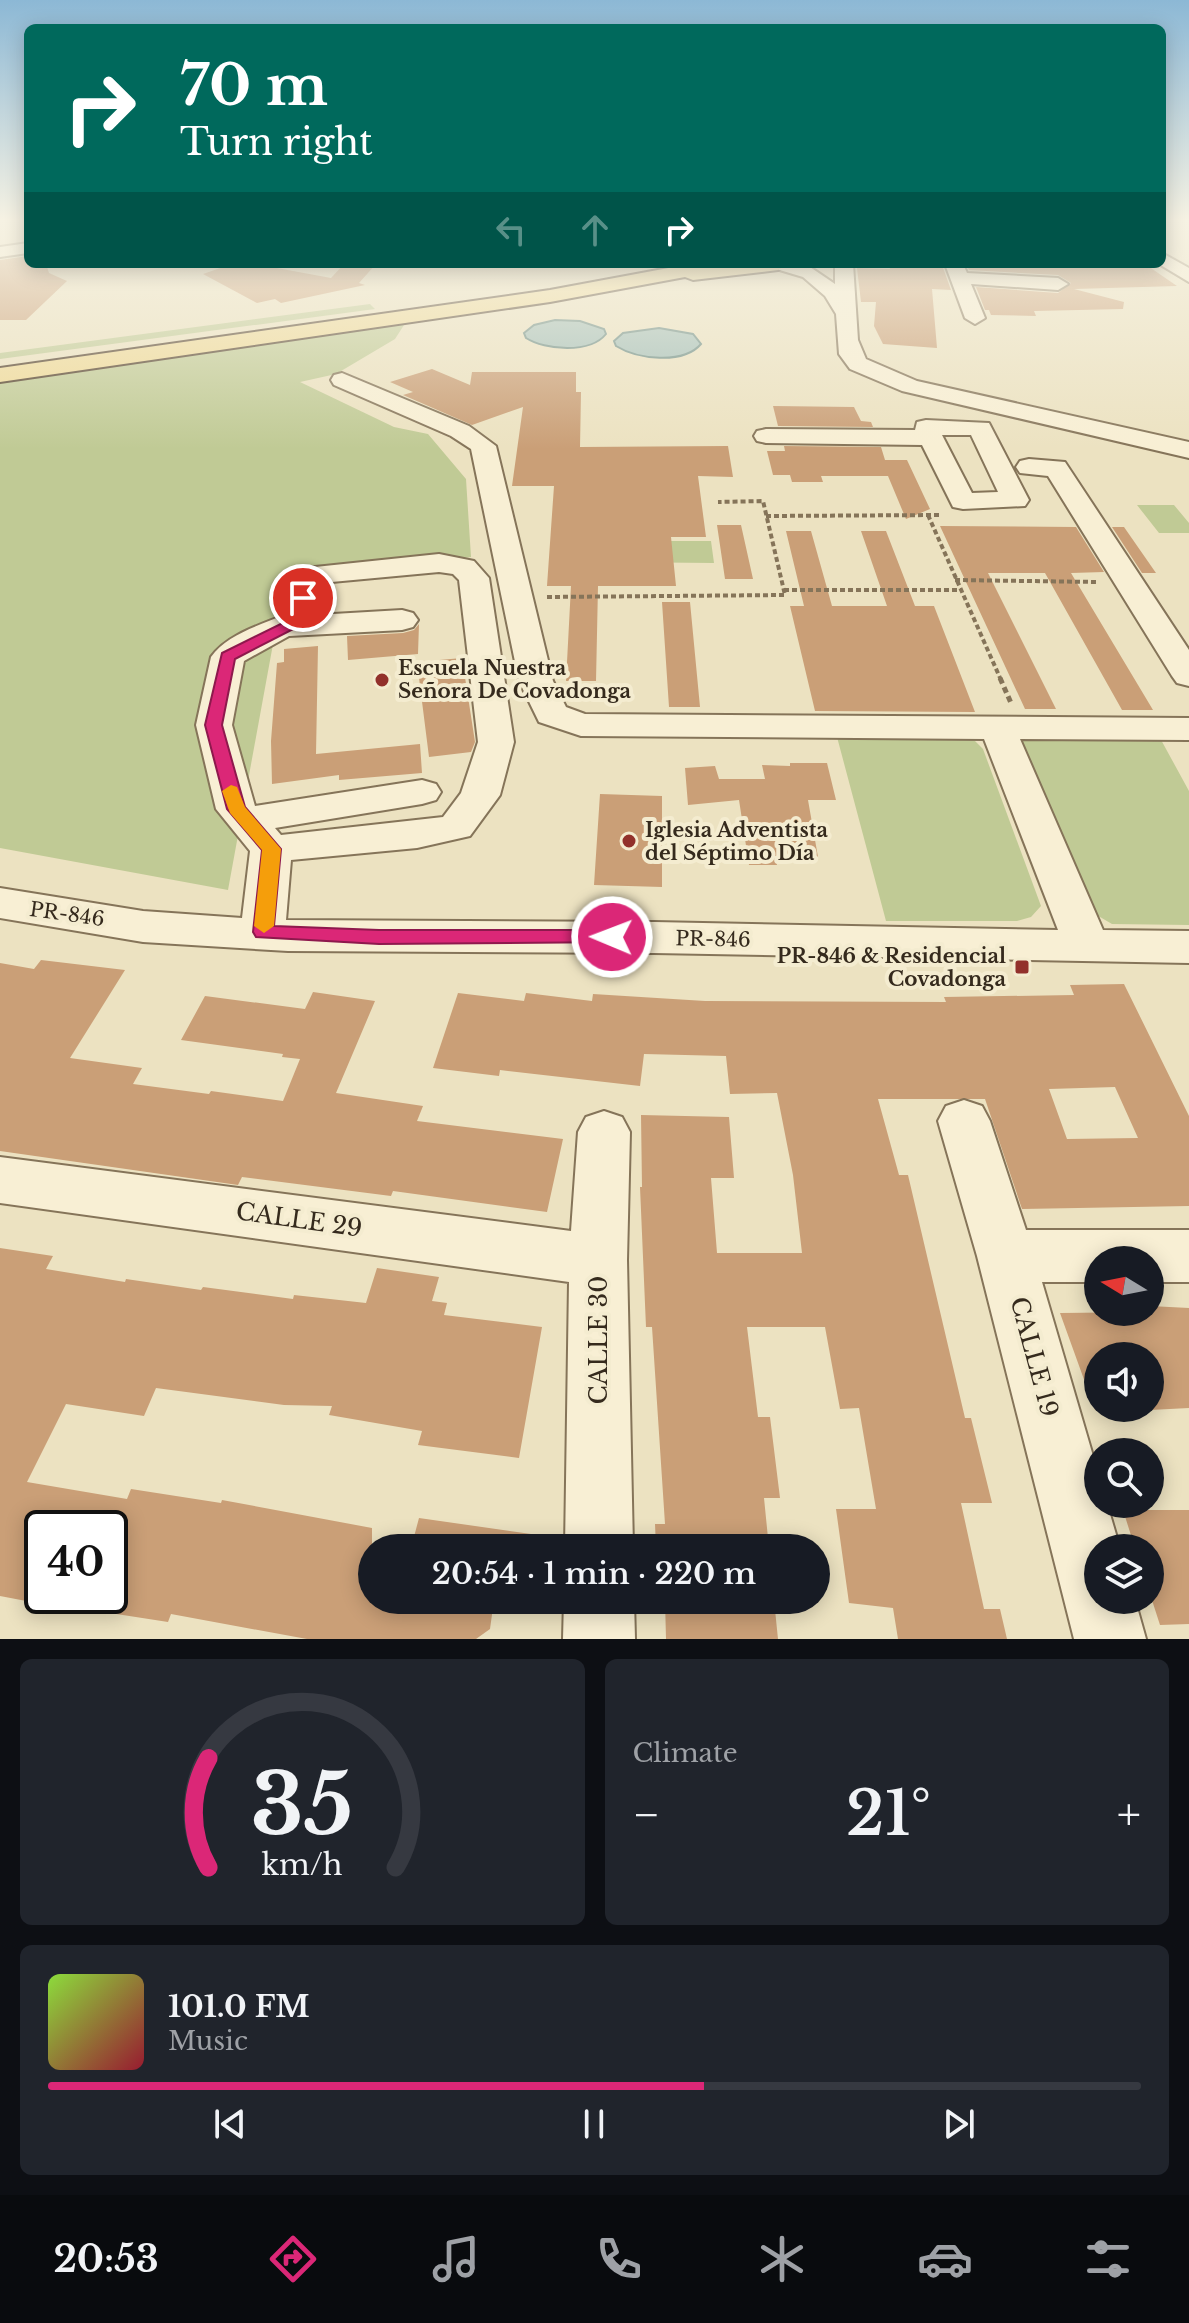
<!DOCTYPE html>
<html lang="en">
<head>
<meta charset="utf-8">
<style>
  body { margin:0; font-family:"Libre Baskerville",serif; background:#20242c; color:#f1f3f6; height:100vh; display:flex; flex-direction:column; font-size:30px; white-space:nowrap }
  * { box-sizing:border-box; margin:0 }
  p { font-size:26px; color:#9ea1a6 }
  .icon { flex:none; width:44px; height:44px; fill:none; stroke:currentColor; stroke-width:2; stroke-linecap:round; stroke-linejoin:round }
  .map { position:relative; height:1639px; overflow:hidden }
  .drawer { display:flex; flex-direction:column; gap:20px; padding:20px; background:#0d0f14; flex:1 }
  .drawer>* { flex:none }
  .hud { position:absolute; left:24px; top:24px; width:1142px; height:244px; border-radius:12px; box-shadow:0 4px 20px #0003; background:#00695c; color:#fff; overflow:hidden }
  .needle { width:52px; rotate:280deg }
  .buttons { position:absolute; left:1084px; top:1246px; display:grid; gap:16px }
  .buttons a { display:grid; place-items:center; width:80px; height:80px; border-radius:50%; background:#171b24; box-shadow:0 4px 20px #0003; font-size:40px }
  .speed { position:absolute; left:24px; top:1510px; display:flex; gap:16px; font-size:40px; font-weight:700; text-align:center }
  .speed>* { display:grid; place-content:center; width:104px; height:104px; border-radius:50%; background:#171b24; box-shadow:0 4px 20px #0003; line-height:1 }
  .speed .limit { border:4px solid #111; border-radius:12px; background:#fff; color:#111 }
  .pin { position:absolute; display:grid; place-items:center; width:68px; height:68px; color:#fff; margin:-34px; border:4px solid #fff; border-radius:50%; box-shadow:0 2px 8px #0007 }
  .me { position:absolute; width:88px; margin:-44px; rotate:271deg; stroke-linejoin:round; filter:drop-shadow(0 0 6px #0008) }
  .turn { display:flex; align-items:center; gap:28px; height:168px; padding:0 24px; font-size:36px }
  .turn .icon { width:104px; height:104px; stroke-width:2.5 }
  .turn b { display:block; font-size:56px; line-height:68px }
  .lanes { display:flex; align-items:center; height:76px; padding:0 24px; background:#0003; justify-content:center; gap:40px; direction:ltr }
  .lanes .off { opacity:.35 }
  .big { font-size:60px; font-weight:600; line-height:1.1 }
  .drawer .widget { flex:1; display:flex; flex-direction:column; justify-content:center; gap:12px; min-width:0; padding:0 28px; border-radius:12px; background:#20242c }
  .drawer .dial { align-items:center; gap:0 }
  .dial svg { height:208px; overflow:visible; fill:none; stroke:#363941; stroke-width:7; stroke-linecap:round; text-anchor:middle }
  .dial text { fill:#f1f3f6; stroke:none }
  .song { display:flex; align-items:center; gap:24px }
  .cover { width:96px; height:96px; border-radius:12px; background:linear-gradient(135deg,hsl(90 70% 55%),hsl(350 70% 35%)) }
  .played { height:8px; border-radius:4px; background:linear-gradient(90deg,#db2777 60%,#363941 60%) }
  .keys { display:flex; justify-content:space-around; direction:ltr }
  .heat { display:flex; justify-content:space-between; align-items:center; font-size:44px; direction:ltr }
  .drawer .tiles { flex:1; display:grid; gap:20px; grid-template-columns:1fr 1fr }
  .widget:last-child { grid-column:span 2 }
  .trip { position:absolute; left:358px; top:1534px; width:472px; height:80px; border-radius:40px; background:#171b24; box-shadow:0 4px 20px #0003; font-weight:600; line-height:80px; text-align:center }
  .dock { display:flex; height:128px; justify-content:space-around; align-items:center; background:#090b0e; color:#9ea1a6 }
  .dock .icon { width:56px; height:56px }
  .dock .on { color:#db2777 }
  .dock b { font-size:36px; color:#f1f3f6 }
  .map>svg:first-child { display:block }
</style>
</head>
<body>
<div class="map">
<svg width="1189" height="1639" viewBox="0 0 1189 1639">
  <rect width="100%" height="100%" fill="#ece2c1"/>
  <path fill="#c0ca95" d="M 370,304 L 375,309 L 0,359 L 0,353 Z
    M 398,322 L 404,325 L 395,339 L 336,374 L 300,382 L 394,427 L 428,434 L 466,479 L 471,557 L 284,584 L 228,890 L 0,848 L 0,379 Z
    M 1137,505 L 1174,505 L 1189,523 L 1189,533 L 1159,533 Z
    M 608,541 L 711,541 L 714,563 L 609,562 Z
    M 837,737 L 965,737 L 975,741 L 983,749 L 1041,906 L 1031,917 L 1017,921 L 886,921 Z
    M 1160,738 L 1189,791 L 1189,925 L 1112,924 L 1088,910 L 1014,739 Z"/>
  <path fill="#a3bfb9" stroke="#6b8c86" stroke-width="2" d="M 555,320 L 580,321 L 604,329 L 606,334 C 590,354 545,350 526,338 L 524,333 L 534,325 Z
    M 659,328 L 693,334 L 701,344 C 683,365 637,359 616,346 L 614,341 L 623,333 Z"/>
  <path fill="#ca9f77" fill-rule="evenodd" d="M 28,256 L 28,264 L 46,264 L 49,273 L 67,281 L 26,320 L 0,320 L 0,260 Z
    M 232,264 L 255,264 L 331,278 L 344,264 L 376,264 L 359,283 L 365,285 L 281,303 L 275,299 L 257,303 L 203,274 Z
    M 889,264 L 942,265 L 951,290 L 932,289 L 937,348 L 883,344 L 874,326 L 876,302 L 861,302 L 857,268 L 890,269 Z
    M 971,264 L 1145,264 L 1177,286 L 1074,289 L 1124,302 L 1123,309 L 1034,311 L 1036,316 L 991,315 L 989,310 L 985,310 L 976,287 L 1058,293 L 1071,283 L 1058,275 L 969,270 L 967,266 L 971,266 Z
    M 432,369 L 470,385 L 472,372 L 576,372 L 576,392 L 581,392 L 580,447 L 728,446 L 733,477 L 698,476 L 706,537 L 671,537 L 676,586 L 598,586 L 596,681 L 566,681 L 571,586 L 547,586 L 554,486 L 512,486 L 523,407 L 472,425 L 403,395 L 413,392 L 390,382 Z
    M 773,406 L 854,407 L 861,421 L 871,422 L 873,427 L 778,426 Z
    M 784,446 L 881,447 L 885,460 L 907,460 L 930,509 L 906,519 L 888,476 L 821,476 L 823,482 L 792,482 L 790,475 L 773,475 L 767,451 L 785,451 Z
    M 717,525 L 741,525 L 753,579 L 725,579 Z
    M 940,526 L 1076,527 L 1104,572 L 1071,573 L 1153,710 L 1122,710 L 1045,573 L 988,573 L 1056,709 L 1025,709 Z
    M 1112,527 L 1124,527 L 1156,573 L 1142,573 Z
    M 786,531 L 811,531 L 832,606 L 887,606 L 861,531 L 886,531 L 915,606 L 934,606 L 975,712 L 815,711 L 790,606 L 804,606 Z
    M 662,602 L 690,602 L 700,707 L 669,707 Z
    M 419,624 L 418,654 L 348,660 L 347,636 L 403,633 L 414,630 Z
    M 318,646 L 316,754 L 420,744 L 422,773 L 339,780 L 339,775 L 272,784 L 271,741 L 277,663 L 284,662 L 284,649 Z
    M 462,658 L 475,742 L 471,752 L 429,757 L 417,662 Z
    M 790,763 L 827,763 L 836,800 L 808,800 L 818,857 L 775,856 L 777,865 L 749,865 L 739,800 L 688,805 L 685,768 L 715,766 L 719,779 L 765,779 L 762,765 L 790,766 Z
    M 600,794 L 662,796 L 662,887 L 594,885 Z
    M 41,960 L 125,970 L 70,1058 L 142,1068 L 133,1084 L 209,1094 L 211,1091 L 283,1101 L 300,1059 L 282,1057 L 283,1054 L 181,1040 L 205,996 L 305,1009 L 313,992 L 375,1001 L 336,1093 L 423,1106 L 417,1121 L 563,1139 L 547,1212 L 393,1191 L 391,1196 L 242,1177 L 238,1185 L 0,1151 L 0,963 L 34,969 Z
    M 1124,984 L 1189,1116 L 1189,1206 L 1022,1209 L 985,1099 L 878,1099 L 899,1175 L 908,1175 L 965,1418 L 971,1418 L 992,1503 L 961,1503 L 984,1609 L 1000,1609 L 1007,1639 L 898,1639 L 893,1608 L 849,1603 L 836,1509 L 876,1509 L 859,1408 L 840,1409 L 825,1327 L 747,1327 L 758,1417 L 770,1417 L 780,1498 L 764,1498 L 769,1548 L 656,1548 L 655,1524 L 665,1524 L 652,1327 L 646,1327 L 640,1187 L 642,1187 L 641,1115 L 729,1117 L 734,1178 L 711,1178 L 717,1253 L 802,1253 L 793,1175 L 777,1093 L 730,1094 L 726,1056 L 644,1054 L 640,1086 L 500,1070 L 499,1076 L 433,1068 L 458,993 L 524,1001 L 526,993 L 592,1001 L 593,994 L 705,1001 L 946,1002 L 944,997 L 1074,995 L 1070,985 ZM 1115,1087 L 1138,1138 L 1067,1139 L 1049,1089 Z
    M 0,1248 L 53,1256 L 46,1269 L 125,1282 L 126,1279 L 201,1290 L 203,1287 L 293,1299 L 294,1295 L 366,1303 L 377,1268 L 439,1277 L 432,1301 L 447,1303 L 444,1315 L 542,1327 L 519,1458 L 418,1445 L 422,1431 L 329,1415 L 332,1406 L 284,1405 L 156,1388 L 144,1416 L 66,1404 L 27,1482 L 127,1499 L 131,1489 L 221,1503 L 222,1500 L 372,1528 L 372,1600 L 494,1600 L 490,1629 L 476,1639 L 307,1639 L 171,1614 L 168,1622 L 110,1613 L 110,1528 L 42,1528 L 42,1604 L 0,1596 Z
    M 1150,1306 L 1189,1308 L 1189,1408 L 1150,1410 L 1150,1356 L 1098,1356 L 1098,1409 L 1095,1410 L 1060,1313 L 1150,1312 Z
    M 1123,1510 L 1189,1510 L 1189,1624 L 1160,1625 L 1150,1594 L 1150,1548 L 1135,1548 Z
    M 419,1518 L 531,1534 L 530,1548 L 411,1548 Z
    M 665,1600 L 774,1600 L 778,1639 L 666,1639 Z"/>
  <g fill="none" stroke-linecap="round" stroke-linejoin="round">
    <g stroke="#857459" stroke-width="4">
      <path id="minor" d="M 28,243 L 28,253 L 0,257 L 0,247 Z
        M 1162,253 L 1189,268 L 1189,282 L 1159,264 L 1162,264 Z
        M 770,264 L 807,265 L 835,284 L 835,264 L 853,264 L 858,340 L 866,359 L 917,381 L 1189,442 L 1189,458 L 902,391 L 850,369 L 839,354 L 836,314 L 825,296 L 803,277 L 773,268 Z
        M 945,264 L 963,264 L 967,273 L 1058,278 L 1068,284 L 1058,290 L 971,284 L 985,318 L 975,324 L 965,318 Z
        M 342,373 L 469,426 L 496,446 L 553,681 L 566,707 L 585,714 L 1189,718 L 1189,740 L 1020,739 L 1103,930 L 1189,931 L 1189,963 L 654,953 L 288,951 L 143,942 L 0,918 L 0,888 L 143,911 L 242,918 L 250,851 L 216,809 L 196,725 L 211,657 C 226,635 260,625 284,615 L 292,575 L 296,569 L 439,554 L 474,561 L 489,578 L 514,742 L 500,795 L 470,836 L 417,848 L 291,860 L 286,920 L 654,922 L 1058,930 L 984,739 L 581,736 L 539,722 L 519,681 L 471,449 L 451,436 L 334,385 L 331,380 L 334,375 ZM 439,572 L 453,574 L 459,580 L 478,742 L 461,793 L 443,817 L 281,835 L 275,828 L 422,804 L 436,800 L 441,792 L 436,784 L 422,780 L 255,806 L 232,725 L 244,661 L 289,636 L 402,630 L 413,627 L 418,620 L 413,613 L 402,610 L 316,615 L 321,583 Z
        M 926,420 L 989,423 L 1029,500 L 1025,506 L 963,509 L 953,507 L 922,445 L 766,443 L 757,441 L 754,436 L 757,431 L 766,429 L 915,430 L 917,422 ZM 942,435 L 971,435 L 998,492 L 972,493 Z
        M 1029,459 L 1065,462 L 1189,650 L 1189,686 L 1177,683 L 1172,676 L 1048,476 L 1020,473 L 1016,467 L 1020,461 Z
        M 964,1100 L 982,1106 L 990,1121 L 1026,1230 L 1189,1230 L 1189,1282 L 1150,1282 L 1150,1260 L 1098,1260 L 1098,1282 L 1042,1282 L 1098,1473 L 1098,1504 L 1107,1504 L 1120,1548 L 1098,1548 L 1098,1600 L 1135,1600 L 1146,1639 L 1074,1639 L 977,1256 L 938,1121 L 946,1106 Z
        M 604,1111 L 622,1117 L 630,1132 L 627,1260 L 633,1548 L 565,1548 L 569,1282 L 0,1203 L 0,1157 L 571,1231 L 578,1132 L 586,1117 Z
        M 564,1600 L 634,1600 L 635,1639 L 563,1639 Z"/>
    </g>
    <g stroke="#53412d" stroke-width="4">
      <path id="major" d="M 690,264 L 788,264 L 778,270 L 693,280 L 685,277 L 550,302 L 0,382 L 0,368 L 550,290 Z"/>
    </g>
    <path stroke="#857459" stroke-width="4" stroke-dasharray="5 3" stroke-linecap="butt" d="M 928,515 L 1001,680
      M 766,516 L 941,515
      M 955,580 L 1098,582
      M 784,590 L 961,590
      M 547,597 L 785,595 L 763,501 L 718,502"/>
    <path stroke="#857459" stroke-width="5" stroke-dasharray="6 4" stroke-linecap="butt" d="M 1000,678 L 1011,703"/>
    <use href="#minor" fill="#f8efd4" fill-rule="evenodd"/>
    <use href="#major" fill="#efda99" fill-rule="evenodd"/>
  </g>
  <linearGradient id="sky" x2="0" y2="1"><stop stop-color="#8cb8d5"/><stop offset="0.49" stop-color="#f6f2e3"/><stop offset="1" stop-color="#f6f2e3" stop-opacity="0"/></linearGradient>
  <rect width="1189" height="449" fill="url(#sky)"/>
  <path fill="#db2777" stroke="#8e194d" stroke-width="2" d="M 303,594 L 311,598 L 305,623 L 235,659 L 222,725 L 245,807 L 281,849 L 274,926 L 379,930 L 612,930 L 620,932 L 623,937 L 620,942 L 379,944 L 256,937 L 253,932 L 262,850 L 227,809 L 205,725 L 222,653 L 293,618 L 296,598 Z"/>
  <path fill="#f59e0b" d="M 231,785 L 237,787 L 245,807 L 281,849 L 274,926 L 264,933 L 254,926 L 262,850 L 230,813 L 222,791 Z"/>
  <g fill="#92312b" stroke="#f4ecd0" stroke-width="3">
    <circle cx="382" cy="680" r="8"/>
    <circle cx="629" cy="841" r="8"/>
    <rect x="1014" y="959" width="16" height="16" rx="4"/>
  </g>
  <g text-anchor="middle" stroke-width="8" stroke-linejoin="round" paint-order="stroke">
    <g font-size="20" font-weight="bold" fill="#352a1d" stroke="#f4ecd0" text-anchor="start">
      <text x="398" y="675">Escuela Nuestra<tspan x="398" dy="23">Señora De Covadonga</tspan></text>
      <text x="645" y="837">Iglesia Adventista<tspan x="645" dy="23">del Séptimo Día</tspan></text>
      <text x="1006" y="963" text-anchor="end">PR-846 &amp; Residencial<tspan x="1006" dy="23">Covadonga</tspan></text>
    </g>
    <g font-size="20" fill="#352a1d" stroke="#f4ecd0">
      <text transform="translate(67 914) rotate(8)" y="7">PR-846</text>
      <text transform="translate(713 939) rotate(1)" y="7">PR-846</text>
    </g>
    <g font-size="24" fill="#352a1d" stroke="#f4ecd0">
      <text transform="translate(299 1220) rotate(8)" y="8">CALLE 29</text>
      <text transform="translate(599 1340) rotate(-90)" y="8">CALLE 30</text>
      <text transform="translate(1034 1357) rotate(75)" y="8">CALLE 19</text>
    </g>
  </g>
</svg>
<div class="buttons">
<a><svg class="needle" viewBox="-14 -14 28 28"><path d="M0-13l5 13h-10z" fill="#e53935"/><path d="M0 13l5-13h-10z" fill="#9ea1a6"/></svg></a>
<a><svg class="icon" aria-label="sound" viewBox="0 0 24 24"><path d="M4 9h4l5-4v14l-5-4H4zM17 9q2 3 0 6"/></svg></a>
<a><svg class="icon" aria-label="search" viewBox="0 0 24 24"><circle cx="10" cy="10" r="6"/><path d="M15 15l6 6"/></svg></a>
<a><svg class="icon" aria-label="layers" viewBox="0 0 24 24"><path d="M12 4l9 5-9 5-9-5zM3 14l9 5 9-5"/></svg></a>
</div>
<div class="speed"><div class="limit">40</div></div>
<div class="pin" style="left:303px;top:598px;background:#d93025"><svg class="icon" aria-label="arrive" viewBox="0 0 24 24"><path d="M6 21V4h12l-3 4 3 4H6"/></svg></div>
<svg class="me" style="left:612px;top:937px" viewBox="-20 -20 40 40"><circle r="17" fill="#db2777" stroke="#fff" stroke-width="3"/><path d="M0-11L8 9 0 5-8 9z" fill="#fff"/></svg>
<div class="trip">20:54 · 1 min · 220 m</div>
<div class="hud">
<div class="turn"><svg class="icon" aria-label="right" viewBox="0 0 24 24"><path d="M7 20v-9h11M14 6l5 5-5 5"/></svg><div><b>70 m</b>Turn right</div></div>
<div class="lanes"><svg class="icon off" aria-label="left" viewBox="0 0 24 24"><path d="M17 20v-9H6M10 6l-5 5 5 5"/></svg><svg class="icon off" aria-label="ahead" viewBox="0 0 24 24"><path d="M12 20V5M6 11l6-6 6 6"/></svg><svg class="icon" aria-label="right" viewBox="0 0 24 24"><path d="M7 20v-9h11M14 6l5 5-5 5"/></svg></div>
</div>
</div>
<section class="drawer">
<div class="tiles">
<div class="widget dial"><svg viewBox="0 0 100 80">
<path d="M14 69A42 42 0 1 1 86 69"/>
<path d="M14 69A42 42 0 0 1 14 27" stroke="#db2777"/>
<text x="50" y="56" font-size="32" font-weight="700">35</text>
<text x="50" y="72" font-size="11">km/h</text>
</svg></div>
<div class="widget"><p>Climate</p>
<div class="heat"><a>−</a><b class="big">21°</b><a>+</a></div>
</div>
<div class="widget">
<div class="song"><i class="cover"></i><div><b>101.0 FM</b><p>Music</p></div></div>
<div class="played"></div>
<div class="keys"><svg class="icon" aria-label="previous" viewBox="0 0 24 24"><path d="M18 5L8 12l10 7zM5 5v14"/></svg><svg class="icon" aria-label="pause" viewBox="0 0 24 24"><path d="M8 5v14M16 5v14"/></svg><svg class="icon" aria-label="next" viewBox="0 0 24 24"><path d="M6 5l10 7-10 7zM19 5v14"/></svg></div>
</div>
</div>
</section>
<nav class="dock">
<b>20:53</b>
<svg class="icon on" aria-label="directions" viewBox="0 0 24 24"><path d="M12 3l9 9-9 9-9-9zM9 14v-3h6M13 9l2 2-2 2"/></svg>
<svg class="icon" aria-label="music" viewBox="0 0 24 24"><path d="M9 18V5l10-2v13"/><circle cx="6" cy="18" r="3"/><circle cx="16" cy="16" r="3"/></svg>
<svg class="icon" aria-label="phone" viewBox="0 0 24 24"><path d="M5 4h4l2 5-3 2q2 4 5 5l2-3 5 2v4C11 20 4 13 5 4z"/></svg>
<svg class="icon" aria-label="climate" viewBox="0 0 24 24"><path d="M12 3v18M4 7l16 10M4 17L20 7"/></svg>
<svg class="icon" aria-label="car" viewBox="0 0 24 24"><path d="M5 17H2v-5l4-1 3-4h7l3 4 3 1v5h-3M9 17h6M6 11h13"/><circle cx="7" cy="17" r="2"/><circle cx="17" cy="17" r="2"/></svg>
<svg class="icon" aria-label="filters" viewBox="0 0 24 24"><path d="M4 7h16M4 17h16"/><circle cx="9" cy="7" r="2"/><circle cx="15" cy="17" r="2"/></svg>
</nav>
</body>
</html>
